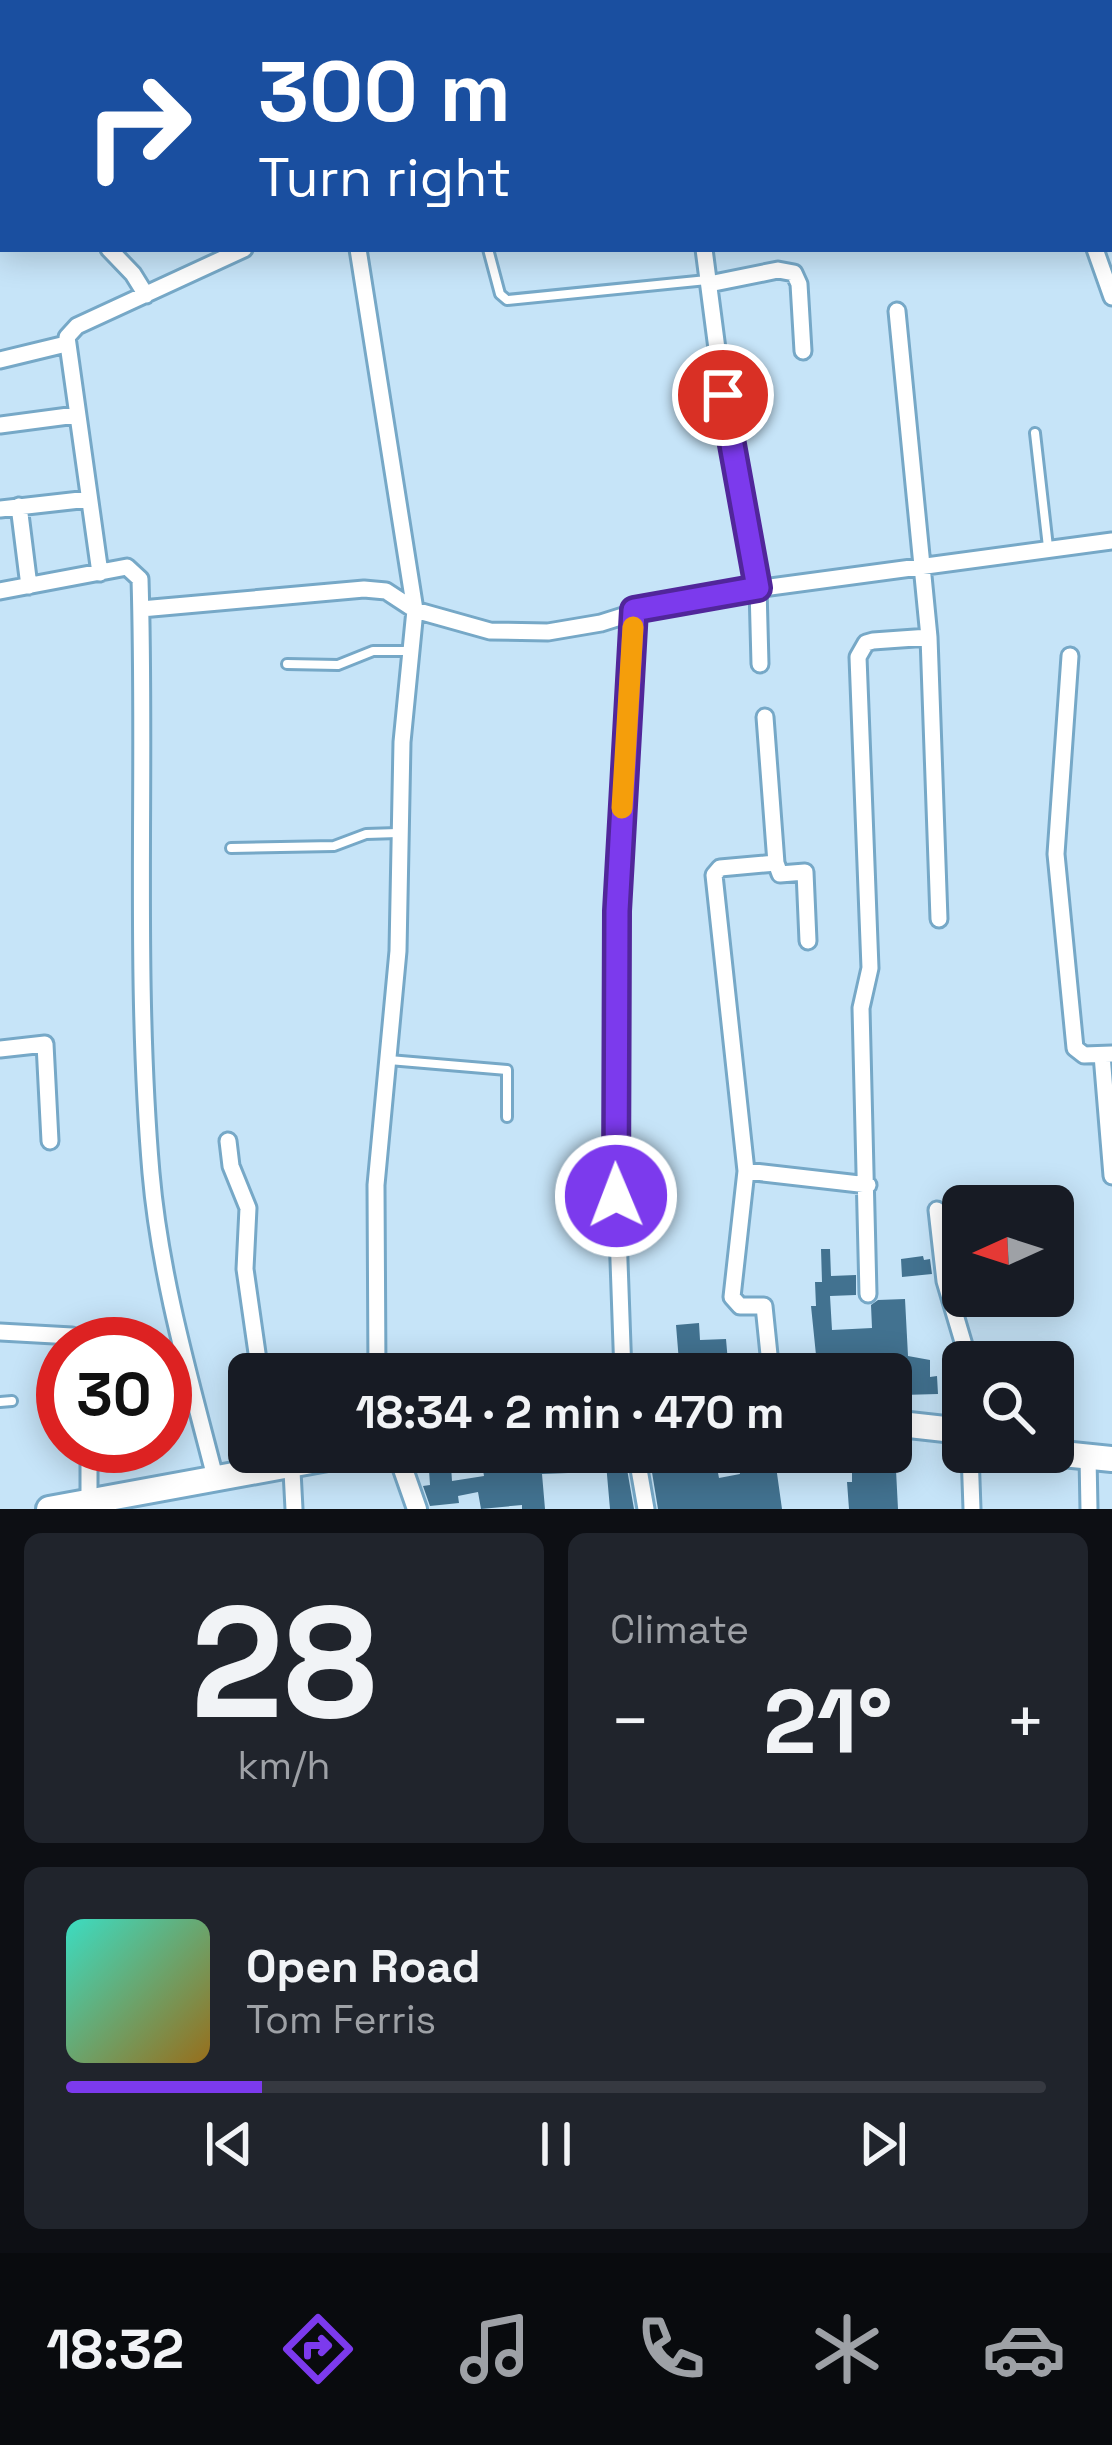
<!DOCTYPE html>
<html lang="en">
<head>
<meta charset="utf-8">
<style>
  body { margin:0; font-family:"Space Grotesk",sans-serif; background:#20242c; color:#f1f3f6; height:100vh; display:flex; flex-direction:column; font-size:45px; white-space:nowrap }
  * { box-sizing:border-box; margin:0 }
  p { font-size:39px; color:#9ea1a6 }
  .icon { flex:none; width:66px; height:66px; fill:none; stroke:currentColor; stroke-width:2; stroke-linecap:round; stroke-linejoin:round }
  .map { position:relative; height:1509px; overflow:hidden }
  .side { display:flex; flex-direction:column; gap:24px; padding:24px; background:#0d0f14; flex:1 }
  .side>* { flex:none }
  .guide { position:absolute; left:0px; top:0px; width:1113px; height:252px; box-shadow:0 6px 30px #0003; background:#1a4fa0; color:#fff; overflow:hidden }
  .needle { width:78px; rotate:267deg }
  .controls { position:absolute; left:942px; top:1185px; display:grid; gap:24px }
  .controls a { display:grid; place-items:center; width:132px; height:132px; border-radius:18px; background:#171b24; box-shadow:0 6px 30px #0003; font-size:60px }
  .speed { position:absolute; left:36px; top:1317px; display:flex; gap:24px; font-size:60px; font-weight:700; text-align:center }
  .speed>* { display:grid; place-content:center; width:156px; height:156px; border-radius:50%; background:#171b24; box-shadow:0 6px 30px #0003; line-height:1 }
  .speed .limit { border:18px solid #d22; background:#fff; color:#111 }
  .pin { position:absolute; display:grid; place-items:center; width:102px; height:102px; color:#fff; margin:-51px; border:6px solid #fff; border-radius:50%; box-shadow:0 3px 12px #0007 }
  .me { position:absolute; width:132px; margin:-66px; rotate:359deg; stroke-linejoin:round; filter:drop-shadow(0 0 9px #0008) }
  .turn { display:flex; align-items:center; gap:42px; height:252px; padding:0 60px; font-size:54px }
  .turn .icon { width:156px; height:156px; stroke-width:2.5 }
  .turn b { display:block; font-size:84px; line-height:102px }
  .big { font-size:90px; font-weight:600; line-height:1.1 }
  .side .card { flex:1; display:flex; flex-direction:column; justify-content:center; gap:18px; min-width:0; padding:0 42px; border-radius:18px; background:#20242c }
  .side .dial { align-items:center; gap:0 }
  .dial b { font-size:156px; line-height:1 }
  .song { display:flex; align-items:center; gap:36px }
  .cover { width:144px; height:144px; border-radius:18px; background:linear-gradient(135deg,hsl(170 70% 55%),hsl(40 70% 35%)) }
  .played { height:12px; border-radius:6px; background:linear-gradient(90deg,#7c3aed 20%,#363941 20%) }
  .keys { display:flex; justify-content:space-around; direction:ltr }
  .heat { display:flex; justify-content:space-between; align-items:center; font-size:66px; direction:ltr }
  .side .tiles { flex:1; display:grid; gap:24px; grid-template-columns:1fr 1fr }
  .card:last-child { grid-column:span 2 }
  .trip { position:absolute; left:228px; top:1353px; width:684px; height:120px; border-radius:18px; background:#171b24; box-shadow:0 6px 30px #0003; font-weight:600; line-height:120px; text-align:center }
  .dock { display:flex; height:192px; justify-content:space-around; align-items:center; background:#090b0e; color:#9ea1a6 }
  .dock .icon { width:84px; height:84px }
  .dock .selected { color:#7c3aed }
  .dock b { font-size:54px; color:#f1f3f6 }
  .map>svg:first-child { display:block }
</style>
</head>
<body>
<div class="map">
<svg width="1112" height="1509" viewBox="0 0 1112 1509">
  <rect width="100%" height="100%" fill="#c6e4f8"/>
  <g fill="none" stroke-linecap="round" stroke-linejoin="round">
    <path stroke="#c1acf4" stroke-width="24" d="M 19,3 L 24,0
      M 0,16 L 3,14"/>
  </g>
  <path fill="#427290" d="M 821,1249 L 830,1249 L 831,1276 L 856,1275 L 856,1295 L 830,1296 L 832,1330 L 872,1328 L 871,1305 L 878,1300 L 905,1299 L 908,1356 L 930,1360 L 930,1377 L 937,1376 L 938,1394 L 902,1395 L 902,1401 L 891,1402 L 891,1374 L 797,1374 L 795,1358 L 816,1355 L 811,1306 L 816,1306 L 815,1282 L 822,1282 Z
    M 923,1256 L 924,1260 L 930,1259 L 932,1274 L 902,1277 L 901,1259 Z
    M 699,1323 L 700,1340 L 726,1339 L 729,1374 L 680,1374 L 676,1325 Z
    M 480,1452 L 567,1452 L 568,1473 L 542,1474 L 545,1509 L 522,1509 L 522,1505 L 481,1509 L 478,1492 L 458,1496 L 459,1503 L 430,1506 L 423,1486 L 430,1485 L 429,1470 L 451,1466 L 452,1481 L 484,1476 Z
    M 605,1452 L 624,1452 L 634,1509 L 610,1509 Z
    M 695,1452 L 714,1452 L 719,1478 L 740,1474 L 737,1457 L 774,1452 L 782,1509 L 658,1509 L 650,1460 Z
    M 891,1464 L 892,1470 L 896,1470 L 898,1509 L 849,1509 L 847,1482 L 852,1482 L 852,1472 L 872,1465 Z"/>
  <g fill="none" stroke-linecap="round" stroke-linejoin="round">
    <g stroke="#76a8c7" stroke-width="14">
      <path id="service" d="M 488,249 L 500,294 L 507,300 L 707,280
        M 1035,433 L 1048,547
        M 287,664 L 338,665 L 373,651 L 409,651
        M 231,848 L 334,846 L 366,834 L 398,833
        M 389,1060 L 507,1070 L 507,1117
        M 0,1402 L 12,1401"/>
    </g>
    <g stroke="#76a8c7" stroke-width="21">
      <path id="minor" d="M 662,0 L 663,3
        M 1110,0 L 1112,6
        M 584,3 L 592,0
        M 1110,88 L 1112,88
        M 0,91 L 3,97
        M 109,249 L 133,274 L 146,295
        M 358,249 L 415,610 L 402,742 L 398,951 L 376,1185 L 377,1374
        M 704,249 L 723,395 L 758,588 L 760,664
        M 1095,249 L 1112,297
        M 709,284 L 778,270 L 794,273 L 799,284 L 803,351
        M 0,360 L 66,344
        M 0,425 L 76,415
        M 19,506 L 29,586
        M 0,509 L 89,499
        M 100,573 L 67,337 L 77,326 L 244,249
        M 0,591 L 127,567 L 140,579 C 146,777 134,975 151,1173 C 160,1276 189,1376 215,1477
        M 141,609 L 364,589 L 386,591 L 415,610 L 490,631 L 548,632 L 601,623 L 674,600 L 1112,541
        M 929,637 L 939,919
        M 1070,656 L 1056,854 L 1075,1048 L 1084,1055 L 1112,1054
        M 765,717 L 776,863 L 720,868 L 714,875 L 746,1171 L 732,1297 L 740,1306 L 764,1306 L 771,1374
        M 776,863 L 780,874 L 805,872 L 808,941
        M 0,1049 L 45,1044 L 50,1141
        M 1102,1055 L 1112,1176
        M 228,1141 L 231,1166 L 248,1208 L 245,1269 L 260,1374
        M 746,1171 L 868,1185
        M 937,1210 L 945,1281 L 969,1362
        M 868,1294 L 861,1008 L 870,968 L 858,657 L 866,643 L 873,641 L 929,637 L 897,311
        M 0,1332 L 72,1336 L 84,1344
        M 623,1374 L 615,1148 L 617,911 L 634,610
        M 89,1446 L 89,1504
        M 291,1452 L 294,1509
        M 636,1452 L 646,1509
        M 970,1452 L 972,1509
        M 1088,1457 L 1089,1509"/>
    </g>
    <g stroke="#76a8c7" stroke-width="24">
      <path id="tertiary" d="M 397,1452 L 417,1509"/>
    </g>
    <g stroke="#76a8c7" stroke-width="30">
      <path id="primary" d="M 891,1423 L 963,1431
        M 1043,1452 L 1112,1459
        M 49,1509 L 360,1452"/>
    </g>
    <use href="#service" stroke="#fff" stroke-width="8"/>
    <use href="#minor" stroke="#fff" stroke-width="15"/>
    <use href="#tertiary" stroke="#fff" stroke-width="18"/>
    <use href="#primary" stroke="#fff" stroke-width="24"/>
  </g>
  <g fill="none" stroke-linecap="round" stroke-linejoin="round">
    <g stroke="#51269a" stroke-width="30">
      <path id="route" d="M 616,1196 L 617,911 L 634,610 L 758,588 L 723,395"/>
    </g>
    <use href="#route" stroke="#7c3aed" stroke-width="21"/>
    <path stroke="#f59e0b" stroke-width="21" d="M 622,808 L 633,627"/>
  </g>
</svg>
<div class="controls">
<a><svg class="needle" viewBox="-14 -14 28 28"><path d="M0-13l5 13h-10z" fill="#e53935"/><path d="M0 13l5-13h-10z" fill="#9ea1a6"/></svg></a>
<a><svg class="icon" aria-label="search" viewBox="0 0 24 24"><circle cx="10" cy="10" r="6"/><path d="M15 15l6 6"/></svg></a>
</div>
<div class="speed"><div class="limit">30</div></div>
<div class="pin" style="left:723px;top:395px;background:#d93025"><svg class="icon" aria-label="arrive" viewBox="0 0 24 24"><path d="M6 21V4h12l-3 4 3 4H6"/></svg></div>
<svg class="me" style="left:616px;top:1196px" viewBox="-20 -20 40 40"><circle r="17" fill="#7c3aed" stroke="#fff" stroke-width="3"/><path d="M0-11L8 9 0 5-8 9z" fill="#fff"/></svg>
<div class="trip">18:34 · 2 min · 470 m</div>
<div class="guide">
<div class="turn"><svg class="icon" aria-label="right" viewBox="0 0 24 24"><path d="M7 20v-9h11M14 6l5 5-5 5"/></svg><div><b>300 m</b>Turn right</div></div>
</div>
</div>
<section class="side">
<div class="tiles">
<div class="card dial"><b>28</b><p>km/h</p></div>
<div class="card"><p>Climate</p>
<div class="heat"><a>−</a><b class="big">21°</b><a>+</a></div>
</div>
<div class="card">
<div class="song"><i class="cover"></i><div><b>Open Road</b><p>Tom Ferris</p></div></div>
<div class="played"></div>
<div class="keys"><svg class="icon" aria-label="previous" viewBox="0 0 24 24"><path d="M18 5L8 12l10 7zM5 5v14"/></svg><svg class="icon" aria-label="pause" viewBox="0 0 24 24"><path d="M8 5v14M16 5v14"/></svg><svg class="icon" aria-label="next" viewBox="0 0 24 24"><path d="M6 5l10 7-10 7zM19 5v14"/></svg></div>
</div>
</div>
</section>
<nav class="dock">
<b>18:32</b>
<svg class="icon selected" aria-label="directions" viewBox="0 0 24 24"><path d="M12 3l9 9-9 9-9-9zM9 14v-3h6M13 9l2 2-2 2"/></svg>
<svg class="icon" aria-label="music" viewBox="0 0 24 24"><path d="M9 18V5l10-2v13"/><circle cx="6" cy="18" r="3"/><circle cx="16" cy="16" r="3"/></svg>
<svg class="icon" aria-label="phone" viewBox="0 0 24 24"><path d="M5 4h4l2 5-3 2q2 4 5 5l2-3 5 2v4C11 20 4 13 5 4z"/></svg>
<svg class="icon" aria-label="climate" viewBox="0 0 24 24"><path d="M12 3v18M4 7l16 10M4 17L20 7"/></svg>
<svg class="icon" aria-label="car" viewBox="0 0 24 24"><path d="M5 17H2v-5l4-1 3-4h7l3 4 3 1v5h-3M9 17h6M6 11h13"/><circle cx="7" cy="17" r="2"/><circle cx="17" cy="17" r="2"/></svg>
</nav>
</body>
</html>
